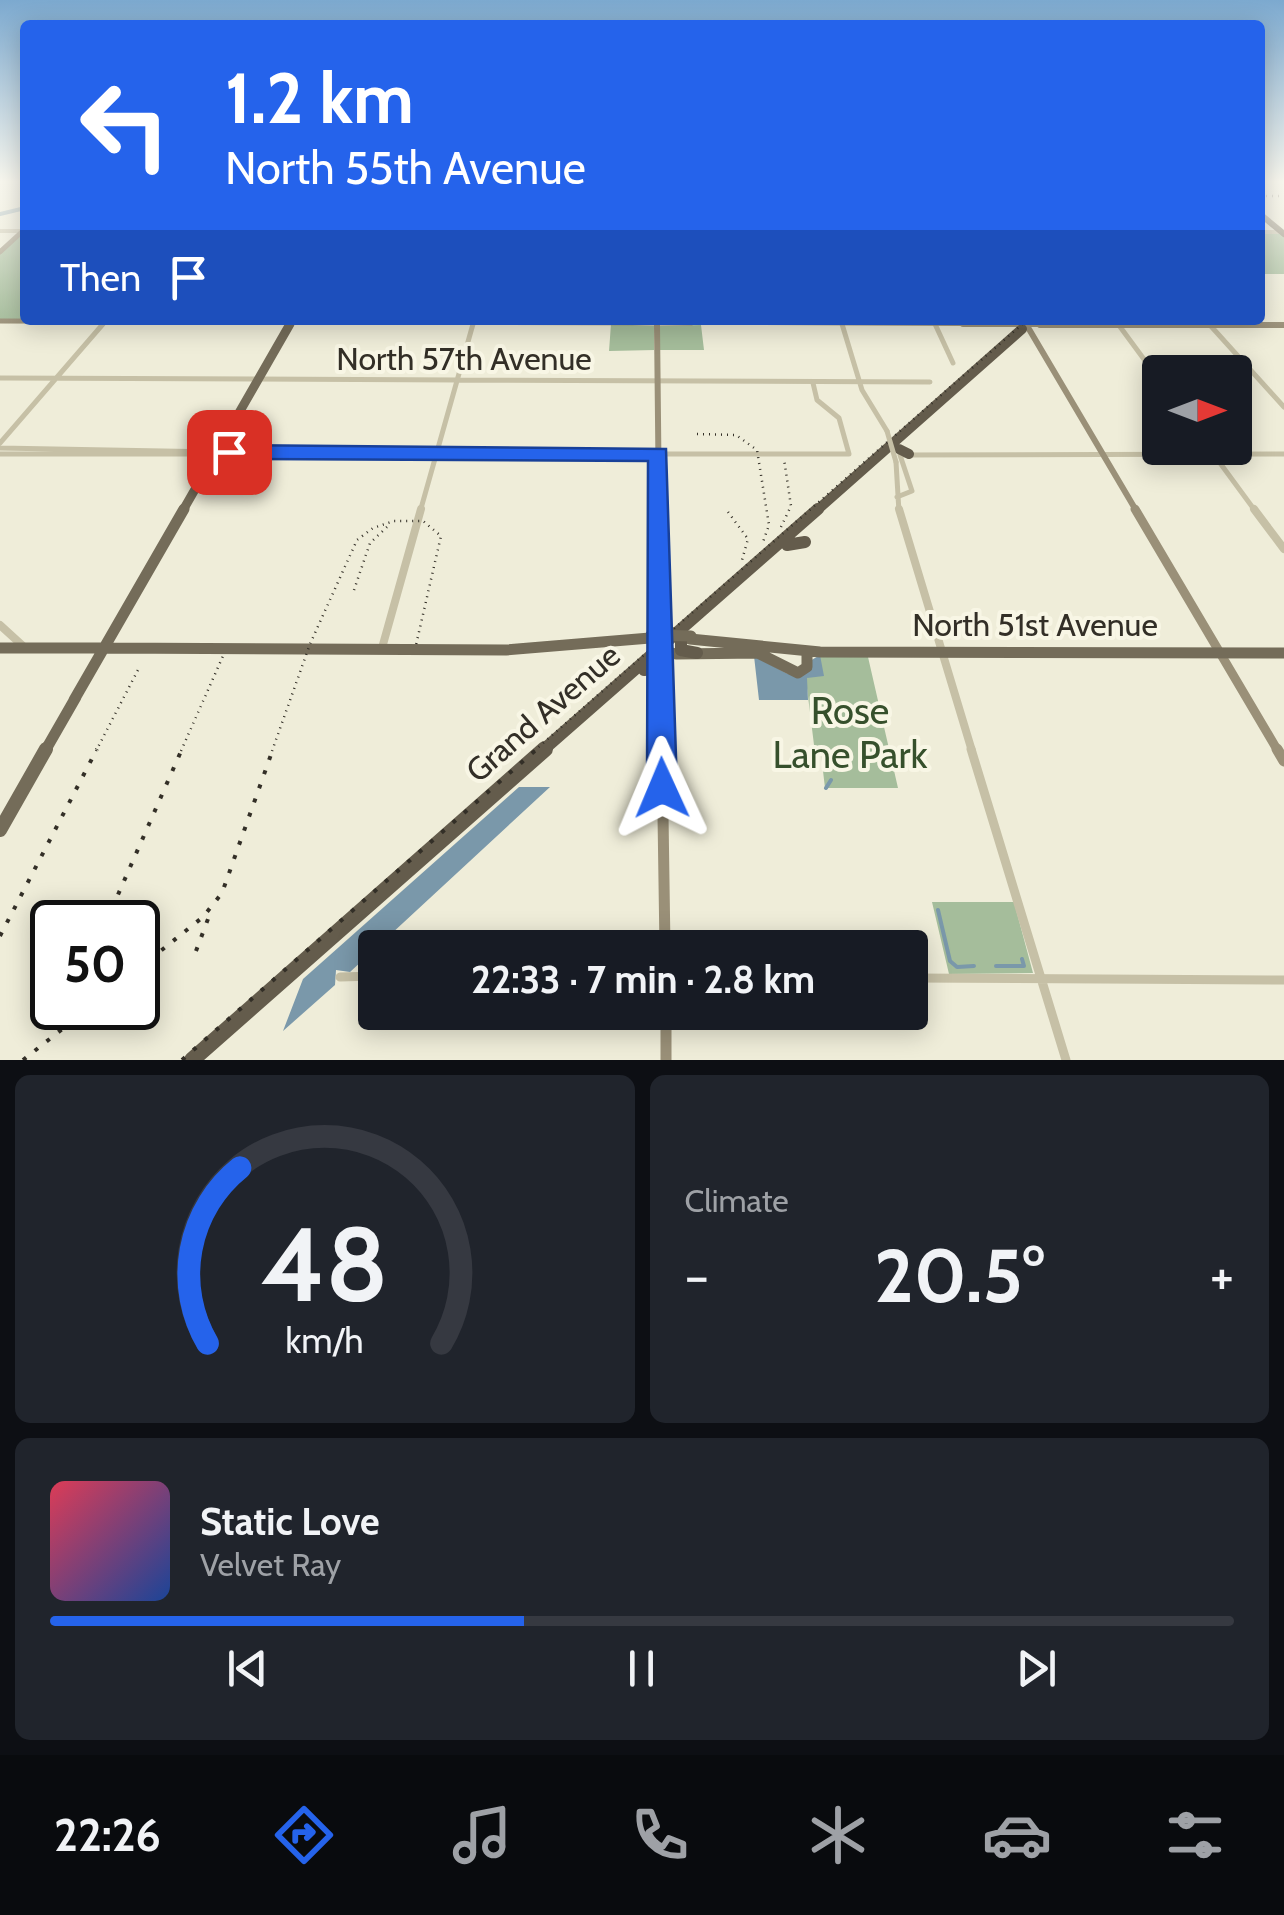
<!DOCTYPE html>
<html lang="en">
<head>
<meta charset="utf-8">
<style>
  body { margin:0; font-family:Cabin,sans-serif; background:#20242c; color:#f1f3f6; height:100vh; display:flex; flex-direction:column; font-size:38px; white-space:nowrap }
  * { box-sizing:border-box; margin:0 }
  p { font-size:32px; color:#9ea1a6 }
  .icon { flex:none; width:55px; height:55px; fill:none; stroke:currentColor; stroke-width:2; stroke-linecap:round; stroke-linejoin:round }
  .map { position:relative; height:1060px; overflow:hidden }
  .sheet { display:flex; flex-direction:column; gap:15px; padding:15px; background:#0d0f14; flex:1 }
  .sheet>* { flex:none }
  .banner { position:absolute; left:20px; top:20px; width:1245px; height:305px; border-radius:10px; box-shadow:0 5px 25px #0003; background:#2563eb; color:#fff; overflow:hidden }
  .needle { width:65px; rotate:90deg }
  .tools { position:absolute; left:1142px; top:355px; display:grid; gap:20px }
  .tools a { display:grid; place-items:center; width:110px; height:110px; border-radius:10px; background:#171b24; box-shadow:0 5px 25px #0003; font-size:50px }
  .speed { position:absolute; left:30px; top:900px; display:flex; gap:20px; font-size:50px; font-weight:700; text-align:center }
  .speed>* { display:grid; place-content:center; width:130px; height:130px; border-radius:50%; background:#171b24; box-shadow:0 5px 25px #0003; line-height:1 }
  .speed .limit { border:5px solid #111; border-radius:15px; background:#fff; color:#111 }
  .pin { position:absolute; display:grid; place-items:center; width:85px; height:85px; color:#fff; margin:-42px; border-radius:20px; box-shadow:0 5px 15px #0006 }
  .me { position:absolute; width:110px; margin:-55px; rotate:359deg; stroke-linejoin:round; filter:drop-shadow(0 0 8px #0008) }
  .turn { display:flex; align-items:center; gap:35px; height:210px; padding:0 40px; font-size:45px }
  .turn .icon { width:130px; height:130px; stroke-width:2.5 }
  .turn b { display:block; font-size:70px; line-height:85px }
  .then { display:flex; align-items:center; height:95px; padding:0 40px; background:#0003; gap:20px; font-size:38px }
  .big { font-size:75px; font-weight:700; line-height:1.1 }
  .sheet .tile { flex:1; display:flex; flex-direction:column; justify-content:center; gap:15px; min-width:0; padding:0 35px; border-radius:15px; background:#20242c }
  .sheet .dial { align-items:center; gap:0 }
  .dial svg { height:260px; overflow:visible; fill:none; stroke:#363941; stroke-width:7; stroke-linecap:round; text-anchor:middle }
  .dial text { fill:#f1f3f6; stroke:none }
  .song { display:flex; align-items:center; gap:30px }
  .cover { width:120px; height:120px; border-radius:15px; background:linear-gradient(135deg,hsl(350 70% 55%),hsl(220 70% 35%)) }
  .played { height:10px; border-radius:5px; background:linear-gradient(90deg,#2563eb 40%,#363941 40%) }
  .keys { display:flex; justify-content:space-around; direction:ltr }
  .heat { display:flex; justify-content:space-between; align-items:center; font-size:55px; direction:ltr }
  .sheet .tiles { flex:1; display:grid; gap:15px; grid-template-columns:1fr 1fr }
  .tile:last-child { grid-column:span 2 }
  .trip { position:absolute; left:358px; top:930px; width:570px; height:100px; border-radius:10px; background:#171b24; box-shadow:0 5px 25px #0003; font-weight:700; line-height:100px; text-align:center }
  .dock { display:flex; height:160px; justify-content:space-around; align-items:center; background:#090b0e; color:#9ea1a6 }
  .dock .icon { width:70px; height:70px }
  .dock .selected { color:#2563eb }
  .dock b { font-size:45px; color:#f1f3f6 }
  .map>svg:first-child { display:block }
</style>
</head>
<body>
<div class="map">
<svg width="1284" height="1060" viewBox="0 0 1284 1060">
  <rect width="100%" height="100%" fill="#efedd9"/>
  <path fill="#a5bd9b" d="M 1260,230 L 1284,235 L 1284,274 L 1260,274 Z
    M 25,231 L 25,320 L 0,320 L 0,254 Z
    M 611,324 L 654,326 L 654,350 L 609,351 Z
    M 701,325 L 704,350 L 660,350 L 659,326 Z
    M 820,655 L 868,657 L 898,788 L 825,788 L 821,754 L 815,753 L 806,680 Z
    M 932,902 L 1014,902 L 1033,973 L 949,974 Z"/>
  <path fill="#7a98aa" d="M 820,655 L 824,676 L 807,678 L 808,700 L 759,700 L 754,656 L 788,674 Z
    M 519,787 L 550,787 L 350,972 L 336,970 L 335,985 L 283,1031 L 303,979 Z"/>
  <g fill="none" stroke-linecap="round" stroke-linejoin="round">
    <path stroke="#7a98aa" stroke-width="4" d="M 826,788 L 831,780
      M 938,910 L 950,961 L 957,967 L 974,966
      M 996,966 L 1024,966 L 1022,959"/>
    <path stroke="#7a98aa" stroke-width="4" d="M 0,214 L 25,208"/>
    <path stroke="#c6c0a6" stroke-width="4" d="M 0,231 L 24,231
      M 1260,232 L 1283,232
      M 841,320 L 843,326
      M 1115,320 L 1119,326
      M 1206,320 L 1211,326
      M 101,326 L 106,320
      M 472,326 L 474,320"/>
    <path stroke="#c6c0a6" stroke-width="5" d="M 842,324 L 862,390 L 887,431
      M 935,324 L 953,363
      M 1118,324 L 1160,381
      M 1209,324 L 1284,407
      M 0,378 L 930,382
      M 0,443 L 103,324
      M 0,448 L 218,452
      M 1209,448 L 1256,512
      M 0,454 L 849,454 L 839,418 L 817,400 L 813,383
      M 896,462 L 899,512
      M 897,497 L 912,491 L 900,455 L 1284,454
      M 420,512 L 473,324"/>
    <path stroke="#c6c0a6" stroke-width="8" d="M 899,509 L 972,751
      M 1254,509 L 1284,549
      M 0,625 L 23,646
      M 382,648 L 421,509"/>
    <path stroke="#c6c0a6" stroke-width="9" d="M 971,749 L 1066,1060
      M 340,977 L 375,976
      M 910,978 L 1284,980"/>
    <path stroke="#9a9078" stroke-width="5" d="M 0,252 L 25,229
      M 1024,320 L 1028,326
      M 0,321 L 692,323
      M 687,322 L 1043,324
      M 1040,325 L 1284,325"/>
    <path stroke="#9a9078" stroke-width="6" d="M 963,324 L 1043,324
      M 1026,324 L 1137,512
      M 657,325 L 659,512
      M 1040,325 L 1284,325"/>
    <path stroke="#9a9078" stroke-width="9" d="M 659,509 L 660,623
      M 1135,509 L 1278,751
      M 660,647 L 662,751"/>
    <path stroke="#9a9078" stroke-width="11" d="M 662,749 L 665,948
      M 1277,749 L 1284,761
      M 666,1012 L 666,1060"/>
    <path stroke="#746c59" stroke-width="6" d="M 1260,214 L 1284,234
      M 289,326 L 292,320"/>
    <path stroke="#746c59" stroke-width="9" d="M 182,512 L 290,324"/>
    <path stroke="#746c59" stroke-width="11" d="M 690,639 L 820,652 L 1284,653
      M 0,648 L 104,648
      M 105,648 L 506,650 L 650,638
      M 660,650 L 676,654 L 758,653 L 798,673 L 807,667 L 807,651
      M 74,700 L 184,509
      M 45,751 L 76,697"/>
    <path stroke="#746c59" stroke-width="14" d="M 0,830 L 46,749"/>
    <path stroke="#645c4c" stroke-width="10" d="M 899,449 L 909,454
      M 815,512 L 1022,329"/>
    <path stroke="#645c4c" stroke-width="12" d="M 787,545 L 805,542
      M 660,619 L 664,634 L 672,636
      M 681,639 L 681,650 L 697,653
      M 644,670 L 655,668 L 660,679
      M 542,751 L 818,509"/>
    <path stroke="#645c4c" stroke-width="16" d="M 192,1060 L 545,749"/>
    <path stroke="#332f27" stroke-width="2.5" stroke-dasharray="1 5" stroke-linecap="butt" d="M 1260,196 L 1284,196
      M 697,434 L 736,435 L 757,450 L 769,525 L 763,542
      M 728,512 L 748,539 L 742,560
      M 781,527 L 791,506 L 784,459
      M 354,590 L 370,543 L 387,527
      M 96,751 L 139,668
      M 181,751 L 223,656
      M 272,751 L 310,644 L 357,540 L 373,528 L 394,521 L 423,521 L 441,536 L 416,645
      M 534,751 L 1027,320"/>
    <path stroke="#332f27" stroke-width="4" stroke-dasharray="4 11" stroke-linecap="butt" d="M 106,922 L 182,749
      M 0,936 L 97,749
      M 196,951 L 211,911
      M 138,969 L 203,917 L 222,893 L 273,749
      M 23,1060 L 89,1008
      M 182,1060 L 537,749"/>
    <path stroke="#c6c0a6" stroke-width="5" d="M 887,431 L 896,462"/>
    <path stroke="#746c59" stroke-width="11" d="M 651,635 L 691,636"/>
  </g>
  <linearGradient id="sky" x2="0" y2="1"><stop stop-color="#7ca9cf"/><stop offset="0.55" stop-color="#f8f7ee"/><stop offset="1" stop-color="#f8f7ee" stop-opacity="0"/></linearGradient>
  <rect width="1284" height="330" fill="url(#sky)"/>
  <path fill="#2563eb" stroke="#184099" stroke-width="2.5" d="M 229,445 L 666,449 L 677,788 L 673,799 L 662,803 L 652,799 L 647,788 L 648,461 L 229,459 L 219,452 Z"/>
  <g text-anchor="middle" stroke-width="8" stroke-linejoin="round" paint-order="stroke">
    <g font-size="32" fill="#332f27" stroke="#f8f6e5">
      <text x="464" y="370">North 57th Avenue</text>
      <text x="1035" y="636">North 51st Avenue</text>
      <text transform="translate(543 713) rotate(-41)" y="11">Grand Avenue</text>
    </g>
    <g font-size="38" fill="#36502c" stroke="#f8f6e5">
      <text x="850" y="724">Rose<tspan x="850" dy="44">Lane Park</tspan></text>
    </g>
  </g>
</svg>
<div class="tools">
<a><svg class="needle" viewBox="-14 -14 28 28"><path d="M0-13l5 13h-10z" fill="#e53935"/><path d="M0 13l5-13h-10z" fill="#9ea1a6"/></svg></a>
</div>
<div class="speed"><div class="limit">50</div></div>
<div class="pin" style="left:229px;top:452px;background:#d93025"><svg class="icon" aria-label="arrive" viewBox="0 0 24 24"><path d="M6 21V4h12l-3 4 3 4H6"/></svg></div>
<svg class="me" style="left:662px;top:788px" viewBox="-20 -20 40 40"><path d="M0-17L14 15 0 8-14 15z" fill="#2563eb" stroke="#fff" stroke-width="4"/></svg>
<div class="trip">22:33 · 7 min · 2.8 km</div>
<div class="banner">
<div class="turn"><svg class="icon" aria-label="left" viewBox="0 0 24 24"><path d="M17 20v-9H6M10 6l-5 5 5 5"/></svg><div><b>1.2 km</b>North 55th Avenue</div></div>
<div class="then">Then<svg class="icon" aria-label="arrive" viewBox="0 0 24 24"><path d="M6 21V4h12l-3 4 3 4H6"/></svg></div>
</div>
</div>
<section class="sheet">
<div class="tiles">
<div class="tile dial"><svg viewBox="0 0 100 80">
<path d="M14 69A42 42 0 1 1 86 69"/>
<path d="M14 69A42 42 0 0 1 24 15" stroke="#2563eb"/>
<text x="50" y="56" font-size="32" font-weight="700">48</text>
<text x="50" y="72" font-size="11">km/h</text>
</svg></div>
<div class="tile"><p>Climate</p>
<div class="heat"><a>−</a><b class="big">20.5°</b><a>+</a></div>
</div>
<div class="tile">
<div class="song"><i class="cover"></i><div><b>Static Love</b><p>Velvet Ray</p></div></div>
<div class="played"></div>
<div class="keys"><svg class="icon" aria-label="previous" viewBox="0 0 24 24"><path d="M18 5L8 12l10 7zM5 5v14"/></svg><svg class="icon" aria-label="pause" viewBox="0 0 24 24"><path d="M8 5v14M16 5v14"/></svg><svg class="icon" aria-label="next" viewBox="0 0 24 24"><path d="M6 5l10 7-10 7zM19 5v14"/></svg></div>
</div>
</div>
</section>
<nav class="dock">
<b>22:26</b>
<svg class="icon selected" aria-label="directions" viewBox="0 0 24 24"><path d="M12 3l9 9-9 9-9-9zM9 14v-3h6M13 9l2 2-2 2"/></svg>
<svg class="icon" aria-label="music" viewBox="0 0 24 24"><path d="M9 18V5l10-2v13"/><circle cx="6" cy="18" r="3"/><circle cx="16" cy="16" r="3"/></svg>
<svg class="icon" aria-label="phone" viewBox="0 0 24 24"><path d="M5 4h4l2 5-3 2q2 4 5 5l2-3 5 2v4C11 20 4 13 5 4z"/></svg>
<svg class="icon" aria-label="climate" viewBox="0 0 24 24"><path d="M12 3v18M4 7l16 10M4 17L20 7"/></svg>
<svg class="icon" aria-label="car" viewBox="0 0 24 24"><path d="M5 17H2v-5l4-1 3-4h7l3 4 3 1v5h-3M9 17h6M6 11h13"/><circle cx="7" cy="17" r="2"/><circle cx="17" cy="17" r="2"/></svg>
<svg class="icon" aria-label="filters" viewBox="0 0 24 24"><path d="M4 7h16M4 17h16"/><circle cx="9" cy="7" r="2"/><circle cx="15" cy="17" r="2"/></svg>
</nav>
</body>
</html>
